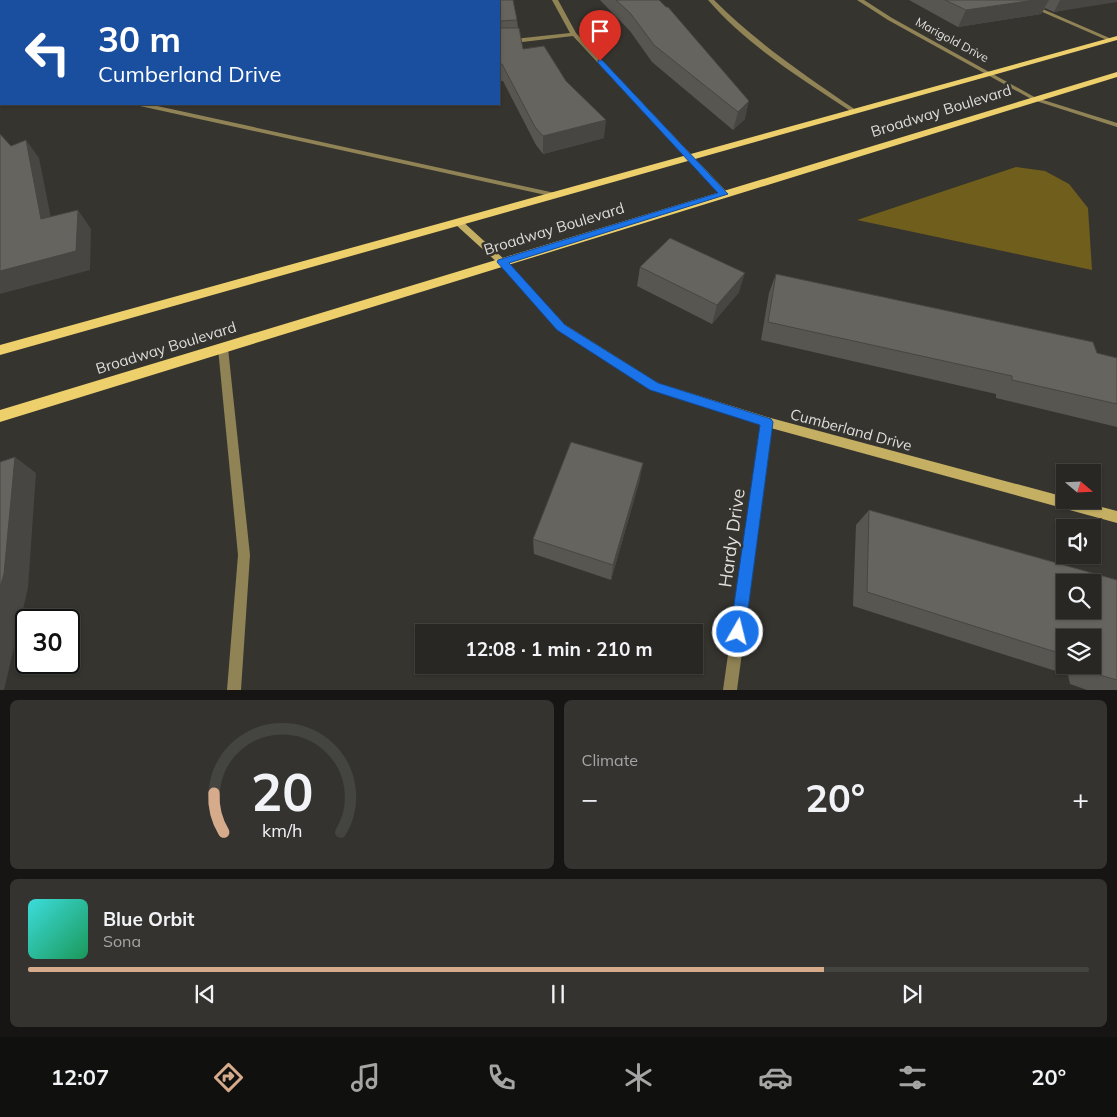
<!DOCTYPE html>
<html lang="en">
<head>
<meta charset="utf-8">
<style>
  body { margin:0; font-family:Mulish,sans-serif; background:#343330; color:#f1f3f6; height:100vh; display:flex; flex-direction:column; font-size:19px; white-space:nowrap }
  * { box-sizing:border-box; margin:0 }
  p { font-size:16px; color:#a5a5a6 }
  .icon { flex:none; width:28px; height:28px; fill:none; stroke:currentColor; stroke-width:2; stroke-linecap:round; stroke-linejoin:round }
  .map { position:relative; height:690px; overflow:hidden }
  .panel { display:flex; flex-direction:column; gap:10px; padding:10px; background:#161513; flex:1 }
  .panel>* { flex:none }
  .top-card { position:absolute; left:0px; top:0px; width:500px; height:105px; box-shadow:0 1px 4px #0004,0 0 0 1px #444441; background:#1a4fa0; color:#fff; overflow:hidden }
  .needle { width:32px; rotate:109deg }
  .fabs { position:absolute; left:1056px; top:464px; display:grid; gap:10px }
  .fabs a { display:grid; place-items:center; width:45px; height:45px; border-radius:0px; background:#282723; box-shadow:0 1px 4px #0004,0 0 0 1px #444441; font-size:25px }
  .speed { position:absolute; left:15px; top:609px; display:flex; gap:10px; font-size:25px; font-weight:700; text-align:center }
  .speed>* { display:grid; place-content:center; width:65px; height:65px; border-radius:50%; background:#282723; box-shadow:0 1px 4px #0004,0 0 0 1px #444441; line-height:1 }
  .speed .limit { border:2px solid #111; border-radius:8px; background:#fff; color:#111 }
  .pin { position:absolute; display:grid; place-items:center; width:42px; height:42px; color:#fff; margin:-51px -21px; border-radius:50% 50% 50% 0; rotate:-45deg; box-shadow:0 0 5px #0007 }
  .pin .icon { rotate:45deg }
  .me { position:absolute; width:55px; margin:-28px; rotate:8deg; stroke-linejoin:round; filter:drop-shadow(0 0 4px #0008) }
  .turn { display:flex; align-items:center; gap:18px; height:105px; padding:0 15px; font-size:22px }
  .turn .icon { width:65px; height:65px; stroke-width:2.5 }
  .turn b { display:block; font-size:35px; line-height:42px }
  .big { font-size:38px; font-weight:700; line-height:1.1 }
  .panel .card { flex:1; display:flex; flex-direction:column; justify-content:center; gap:8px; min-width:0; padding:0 18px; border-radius:8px; background:#343330 }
  .panel .dial { align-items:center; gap:0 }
  .dial svg { height:130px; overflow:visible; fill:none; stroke:#444441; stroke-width:7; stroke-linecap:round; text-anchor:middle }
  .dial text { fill:#f1f3f6; stroke:none }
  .song { display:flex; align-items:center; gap:15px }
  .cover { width:60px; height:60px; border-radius:8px; background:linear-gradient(135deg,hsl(180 70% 55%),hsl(150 70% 35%)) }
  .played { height:5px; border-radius:2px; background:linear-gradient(90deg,#d6ab8b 75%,#444441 75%) }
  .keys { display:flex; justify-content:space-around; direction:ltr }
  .heat { display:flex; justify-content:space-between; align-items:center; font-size:28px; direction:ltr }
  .panel .tiles { flex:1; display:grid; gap:10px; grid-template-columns:1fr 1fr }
  .card:last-child { grid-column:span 2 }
  .trip { position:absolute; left:415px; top:624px; width:288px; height:50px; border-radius:0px; background:#282723; box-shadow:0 1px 4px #0004,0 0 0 1px #444441; font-weight:700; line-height:50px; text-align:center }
  .dock { display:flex; height:80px; justify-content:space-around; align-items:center; background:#10100e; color:#a5a5a6 }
  .dock .icon { width:35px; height:35px }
  .dock .current { color:#d6ab8b }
  .dock b { font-size:22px; color:#f1f3f6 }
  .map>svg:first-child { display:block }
</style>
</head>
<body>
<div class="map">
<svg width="1117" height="690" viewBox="0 0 1117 690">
  <rect width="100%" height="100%" fill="#36342f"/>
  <path fill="#705e1c" d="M 1016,167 L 1045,171 L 1069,184 L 1088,208 L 1092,270 L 857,220 Z"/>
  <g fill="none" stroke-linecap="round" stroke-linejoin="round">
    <path fill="#908355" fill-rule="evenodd" d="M 708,0 L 714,0 C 757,43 806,76 856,110 L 856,112 L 852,112 C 802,79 748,46 708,0 Z
      M 1015,0 L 1022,0 L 1114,40 L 1109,41 Z
      M 0,71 L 1,71 L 1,75 L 0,75 Z
      M 1033,98 L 1037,98 L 1117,123 L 1117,127 L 1033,100 Z
      M 137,104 L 148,104 L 555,193 L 559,195 L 555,197 L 140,106 Z
      M 223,344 L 227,345 L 228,348 L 250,555 L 241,690 L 227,690 L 238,555 L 218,348 L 219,345 Z"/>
    <path fill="#908355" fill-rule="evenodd" d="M 552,0 L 558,0 L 576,33 L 727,192 L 727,196 L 721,196 L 573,36 L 514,43 L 499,43 L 499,39 L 514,39 L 570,33 Z
      M 857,0 L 864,0 L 892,18 L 1038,99 L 1033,100 L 888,20 Z
      M 1,30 L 1,34 L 0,35 L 0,31 Z
      M 767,417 L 771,419 L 773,422 L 737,690 L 723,690 L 761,422 L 763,419 Z"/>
    <path fill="#c4af63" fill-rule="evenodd" d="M 458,219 L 461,220 L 505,260 L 564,324 L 658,383 L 767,417 L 1065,497 L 1065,500 L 1075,500 L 1117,511 L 1117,523 L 767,427 L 650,389 L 558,330 L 499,264 L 455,224 L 455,220 Z"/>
    <path fill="#edd06c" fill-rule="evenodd" d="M 1117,36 L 1117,40 L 0,355 L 0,345 Z
      M 1117,72 L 1117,77 L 0,422 L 0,410 Z"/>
  </g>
  <path fill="#585651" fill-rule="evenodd" d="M 482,0 L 513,0 L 517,20 L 518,28 L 523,49 L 604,138 L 543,154 L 536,145 L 503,81 L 499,81 L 499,1 L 482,1 Z
    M 600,0 L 659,0 L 745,119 L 733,130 L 652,62 L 630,31 Z
    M 909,0 L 1117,0 L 1054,12 L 1045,8 L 1041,14 L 958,27 Z
    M 640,267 L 739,292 L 712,324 L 637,286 Z
    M 776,274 L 1117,358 L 1117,427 L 996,398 L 996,394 L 761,340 L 769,293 Z
    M 640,479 L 611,580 L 534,554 L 533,539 Z
    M 869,510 L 1117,580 L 1117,690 L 1087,690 L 1070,684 L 1068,675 L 853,606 L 856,525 ZM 1065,638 L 1092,638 L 1092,665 L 1065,665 Z"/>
  <path fill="#474642" d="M 410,0 L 421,0 L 421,1 L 409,1 Z
    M 1035,0 L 1049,0 L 1041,14 L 958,27 L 966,10 Z
    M 1060,0 L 1117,0 L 1117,2 L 1054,12 Z
    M 749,101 L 745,119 L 733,130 L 738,112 Z
    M 606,120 L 604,138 L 543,154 L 543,136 Z
    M 26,140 L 39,158 L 55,238 L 41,219 Z
    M 78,210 L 91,229 L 90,270 L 0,294 L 0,271 Z
    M 745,273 L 739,292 L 712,324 L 717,305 Z
    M 15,457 L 36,473 L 28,588 L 4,690 L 0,690 L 0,587 Z
    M 643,463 L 640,479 L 611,580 L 613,565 Z"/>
  <path fill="#66645e" stroke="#474642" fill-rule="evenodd" d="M 86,0 L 410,0 L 409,1 L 78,1 L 84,1 Z
    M 483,0 L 513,0 L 517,20 L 499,21 L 499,1 L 483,1 Z
    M 616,0 L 659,0 L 666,7 L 668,7 L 749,101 L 738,112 L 654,45 L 631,14 Z
    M 945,0 L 1035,0 L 966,10 Z
    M 499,28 L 519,28 L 523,49 L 544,46 L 566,81 L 606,120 L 543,136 L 535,127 L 502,64 L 499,64 Z
    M 0,134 L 11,146 L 26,140 L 41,219 L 78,210 L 76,251 L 0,271 Z
    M 670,238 L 745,273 L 717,305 L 640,267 Z
    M 776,274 L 1093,342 L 1097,353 L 1117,358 L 1117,404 L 1012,380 L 1012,376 L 768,322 Z
    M 571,442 L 643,463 L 613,565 L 533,539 Z
    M 15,457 L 4,574 L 0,587 L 0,462 Z
    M 869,510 L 1117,580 L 1117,680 L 1096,674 L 1094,664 L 1092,663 L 1092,638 L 1065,638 L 1065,655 L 867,592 ZM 1065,582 L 1092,582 L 1092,610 L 1065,610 Z"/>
  <path fill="#1a73e8" stroke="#114b97" d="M 598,60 L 602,60 L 728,194 L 509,263 L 565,325 L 658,383 L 771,419 L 773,422 L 745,632 L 743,638 L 738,640 L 732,638 L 730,632 L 760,425 L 650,390 L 557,330 L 497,262 L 498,260 L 718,193 L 598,63 Z"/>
  <g text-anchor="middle" stroke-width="5" stroke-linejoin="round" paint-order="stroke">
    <g font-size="12" fill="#dfdedb" stroke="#36342f">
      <text transform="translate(952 40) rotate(28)" y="4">Marigold Drive</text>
    </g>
    <g font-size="15" fill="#dfdedb" stroke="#36342f">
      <text transform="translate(941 111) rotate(-17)" y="5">Broadway Boulevard</text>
      <text transform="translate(554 229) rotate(-17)" y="5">Broadway Boulevard</text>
      <text transform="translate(166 348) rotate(-17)" y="5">Broadway Boulevard</text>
      <text transform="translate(851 430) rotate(15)" y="5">Cumberland Drive</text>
    </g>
    <g font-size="18" fill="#dfdedb" stroke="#36342f">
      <text transform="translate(732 538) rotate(-82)" y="6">Hardy Drive</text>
    </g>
  </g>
</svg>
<div class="fabs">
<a><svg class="needle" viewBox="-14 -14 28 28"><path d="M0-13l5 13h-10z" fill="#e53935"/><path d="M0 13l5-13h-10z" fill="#a5a5a6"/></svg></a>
<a><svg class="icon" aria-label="sound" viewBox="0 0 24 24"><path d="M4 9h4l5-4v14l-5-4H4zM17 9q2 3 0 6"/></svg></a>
<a><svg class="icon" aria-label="search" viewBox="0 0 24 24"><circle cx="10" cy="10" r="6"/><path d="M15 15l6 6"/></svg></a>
<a><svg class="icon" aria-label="layers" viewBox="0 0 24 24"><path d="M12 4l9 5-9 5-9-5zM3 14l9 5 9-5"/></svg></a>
</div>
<div class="speed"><div class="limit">30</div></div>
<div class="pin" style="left:600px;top:61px;background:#d93025"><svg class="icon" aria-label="arrive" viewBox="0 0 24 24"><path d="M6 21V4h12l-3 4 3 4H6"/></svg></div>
<svg class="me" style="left:738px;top:632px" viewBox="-20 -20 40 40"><circle r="17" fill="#1a73e8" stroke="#fff" stroke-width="3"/><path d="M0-11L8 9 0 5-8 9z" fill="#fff"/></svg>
<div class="trip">12:08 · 1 min · 210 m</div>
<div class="top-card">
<div class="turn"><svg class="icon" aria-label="left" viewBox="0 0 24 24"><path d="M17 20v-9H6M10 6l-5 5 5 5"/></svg><div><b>30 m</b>Cumberland Drive</div></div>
</div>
</div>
<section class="panel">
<div class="tiles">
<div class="card dial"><svg viewBox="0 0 100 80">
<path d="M14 69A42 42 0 1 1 86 69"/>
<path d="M14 69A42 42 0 0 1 8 45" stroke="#d6ab8b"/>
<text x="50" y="56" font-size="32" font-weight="700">20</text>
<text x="50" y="72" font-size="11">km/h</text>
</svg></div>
<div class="card"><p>Climate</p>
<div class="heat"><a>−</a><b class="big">20°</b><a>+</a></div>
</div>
<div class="card">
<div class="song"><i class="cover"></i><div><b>Blue Orbit</b><p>Sona</p></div></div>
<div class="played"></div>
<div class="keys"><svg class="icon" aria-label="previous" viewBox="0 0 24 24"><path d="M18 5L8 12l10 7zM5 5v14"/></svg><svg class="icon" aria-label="pause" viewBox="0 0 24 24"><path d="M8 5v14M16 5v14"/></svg><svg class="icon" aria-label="next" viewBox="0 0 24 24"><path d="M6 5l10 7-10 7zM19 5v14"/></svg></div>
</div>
</div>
</section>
<nav class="dock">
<b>12:07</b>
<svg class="icon current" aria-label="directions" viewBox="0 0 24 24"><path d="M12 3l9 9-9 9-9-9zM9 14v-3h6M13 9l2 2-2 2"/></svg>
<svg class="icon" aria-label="music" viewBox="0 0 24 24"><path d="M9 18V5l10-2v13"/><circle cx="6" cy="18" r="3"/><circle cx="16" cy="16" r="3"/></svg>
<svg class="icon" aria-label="phone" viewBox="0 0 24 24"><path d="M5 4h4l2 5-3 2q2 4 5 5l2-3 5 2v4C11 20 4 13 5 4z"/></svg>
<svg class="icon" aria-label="climate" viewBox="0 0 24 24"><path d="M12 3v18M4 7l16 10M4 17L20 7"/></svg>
<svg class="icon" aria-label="car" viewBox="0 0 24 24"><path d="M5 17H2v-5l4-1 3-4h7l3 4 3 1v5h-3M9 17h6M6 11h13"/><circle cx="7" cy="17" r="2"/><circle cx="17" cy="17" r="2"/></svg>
<svg class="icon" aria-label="filters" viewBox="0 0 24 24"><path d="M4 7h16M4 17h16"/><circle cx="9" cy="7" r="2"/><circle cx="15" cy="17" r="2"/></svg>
<b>20°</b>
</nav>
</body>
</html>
